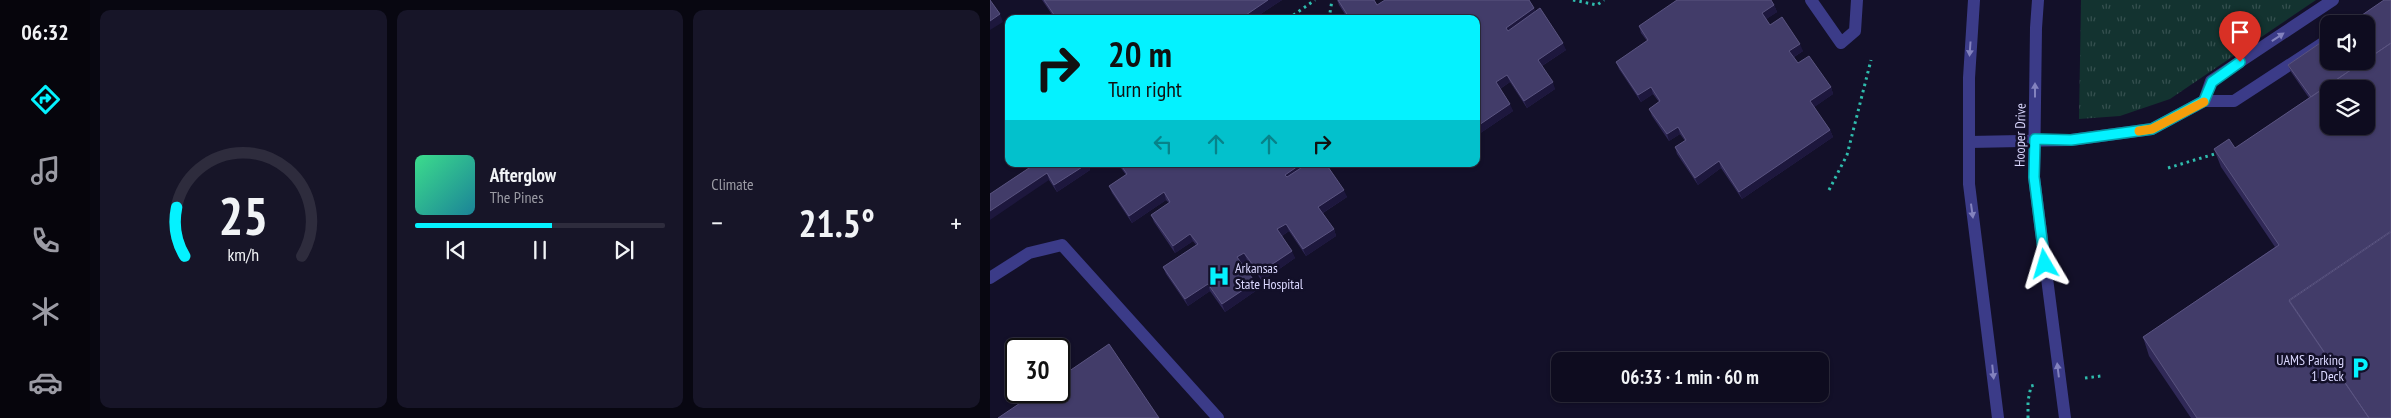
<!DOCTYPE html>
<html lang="en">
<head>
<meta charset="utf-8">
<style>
  body { margin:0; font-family:"PT Sans Narrow",sans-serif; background:#171528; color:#f1f3f6; height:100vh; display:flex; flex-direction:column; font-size:19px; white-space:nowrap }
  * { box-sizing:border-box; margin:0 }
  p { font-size:16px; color:#9b9ba4 }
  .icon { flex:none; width:28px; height:28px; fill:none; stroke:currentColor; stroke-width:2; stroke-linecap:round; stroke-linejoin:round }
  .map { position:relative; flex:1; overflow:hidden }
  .panel { display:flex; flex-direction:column; gap:10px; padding:10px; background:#080711; width:900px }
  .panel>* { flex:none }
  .banner { position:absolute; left:15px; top:15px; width:475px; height:152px; border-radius:10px; box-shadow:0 1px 4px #0004,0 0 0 1px #2e2c3d; background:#04f2ff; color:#111; overflow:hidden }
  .tools { position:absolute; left:1330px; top:15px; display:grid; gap:10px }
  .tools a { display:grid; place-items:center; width:55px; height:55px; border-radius:10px; background:#0e0c1f; box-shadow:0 1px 4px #0004,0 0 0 1px #2e2c3d; font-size:25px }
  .speed { position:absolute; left:15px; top:338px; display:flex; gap:10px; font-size:25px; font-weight:700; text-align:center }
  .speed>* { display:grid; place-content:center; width:65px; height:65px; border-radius:50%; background:#0e0c1f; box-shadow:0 1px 4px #0004,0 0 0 1px #2e2c3d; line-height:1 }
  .speed .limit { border:2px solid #111; border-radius:8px; background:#fff; color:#111 }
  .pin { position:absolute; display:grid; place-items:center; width:42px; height:42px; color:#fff; margin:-51px -21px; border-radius:50% 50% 50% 0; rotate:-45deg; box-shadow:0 0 5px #0007 }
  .pin .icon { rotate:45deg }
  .me { position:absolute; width:55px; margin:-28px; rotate:353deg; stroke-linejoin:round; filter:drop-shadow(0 0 4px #0008) }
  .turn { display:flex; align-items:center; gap:18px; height:105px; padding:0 20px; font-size:22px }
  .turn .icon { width:65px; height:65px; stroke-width:2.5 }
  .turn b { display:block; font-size:35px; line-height:42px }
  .lanes { display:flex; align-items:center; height:48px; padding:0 20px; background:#0003; justify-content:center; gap:25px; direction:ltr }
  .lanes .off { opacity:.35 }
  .big { font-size:38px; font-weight:700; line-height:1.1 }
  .panel .tile { flex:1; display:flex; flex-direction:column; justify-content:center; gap:8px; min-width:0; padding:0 18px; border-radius:10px; background:#171528 }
  .panel .dial { align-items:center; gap:0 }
  .dial svg { height:130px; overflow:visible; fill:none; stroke:#2e2c3d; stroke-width:7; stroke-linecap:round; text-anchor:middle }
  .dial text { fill:#f1f3f6; stroke:none }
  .song { display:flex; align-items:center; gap:15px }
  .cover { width:60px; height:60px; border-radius:8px; background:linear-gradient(135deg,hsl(150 70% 55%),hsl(190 70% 35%)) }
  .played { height:5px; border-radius:2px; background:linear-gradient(90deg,#04f2ff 55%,#2e2c3d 55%) }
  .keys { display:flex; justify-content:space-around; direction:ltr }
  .heat { display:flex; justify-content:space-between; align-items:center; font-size:28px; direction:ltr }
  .panel .tiles { flex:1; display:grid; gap:10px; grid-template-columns:repeat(3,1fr) }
  .trip { position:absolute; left:561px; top:352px; width:278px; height:50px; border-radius:10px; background:#0e0c1f; box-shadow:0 1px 4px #0004,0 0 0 1px #2e2c3d; font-weight:700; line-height:50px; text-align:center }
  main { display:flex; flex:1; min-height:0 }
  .tab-bar { display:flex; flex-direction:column; width:90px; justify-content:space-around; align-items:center; background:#06050c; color:#9b9ba4 }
  .tab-bar .icon { width:35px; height:35px }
  .tab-bar .on { color:#04f2ff }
  .tab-bar b { font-size:22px; color:#f1f3f6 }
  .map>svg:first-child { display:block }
</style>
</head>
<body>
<main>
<nav class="tab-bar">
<b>06:32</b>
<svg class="icon on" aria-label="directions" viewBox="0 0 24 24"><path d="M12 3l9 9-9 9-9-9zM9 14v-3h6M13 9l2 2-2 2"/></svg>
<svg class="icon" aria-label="music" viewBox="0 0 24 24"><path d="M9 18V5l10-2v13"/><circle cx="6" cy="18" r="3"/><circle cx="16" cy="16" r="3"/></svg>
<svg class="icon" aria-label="phone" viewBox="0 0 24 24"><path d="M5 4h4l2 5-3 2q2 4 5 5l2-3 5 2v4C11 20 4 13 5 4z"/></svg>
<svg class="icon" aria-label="climate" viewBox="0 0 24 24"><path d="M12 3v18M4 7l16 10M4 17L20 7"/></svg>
<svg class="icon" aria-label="car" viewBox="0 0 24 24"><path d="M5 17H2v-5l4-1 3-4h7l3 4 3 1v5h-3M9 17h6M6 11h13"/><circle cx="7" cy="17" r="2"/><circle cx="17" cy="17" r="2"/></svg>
</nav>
<section class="panel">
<div class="tiles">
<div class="tile dial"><svg viewBox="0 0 100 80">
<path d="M14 69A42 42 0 1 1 86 69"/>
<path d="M14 69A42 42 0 0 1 9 39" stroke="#04f2ff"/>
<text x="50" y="56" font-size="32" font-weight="700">25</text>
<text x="50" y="72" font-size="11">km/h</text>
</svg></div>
<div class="tile">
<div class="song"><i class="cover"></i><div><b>Afterglow</b><p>The Pines</p></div></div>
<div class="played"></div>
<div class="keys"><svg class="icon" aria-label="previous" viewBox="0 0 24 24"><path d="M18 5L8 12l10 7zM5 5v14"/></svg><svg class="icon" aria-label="pause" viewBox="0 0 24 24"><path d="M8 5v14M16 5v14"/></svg><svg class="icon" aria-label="next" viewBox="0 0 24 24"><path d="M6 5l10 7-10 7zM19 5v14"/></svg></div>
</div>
<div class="tile"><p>Climate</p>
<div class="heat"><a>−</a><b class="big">21.5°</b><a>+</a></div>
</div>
</div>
</section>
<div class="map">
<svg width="1401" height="418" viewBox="0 0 1401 418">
  <defs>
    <pattern id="grass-tufts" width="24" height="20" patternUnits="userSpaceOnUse" patternTransform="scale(1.25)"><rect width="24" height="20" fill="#133330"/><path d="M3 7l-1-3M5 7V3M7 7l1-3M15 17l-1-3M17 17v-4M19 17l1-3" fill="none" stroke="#35504f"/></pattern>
  </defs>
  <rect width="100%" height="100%" fill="#131029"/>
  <path fill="url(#grass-tufts)" d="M 1091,0 L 1326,0 L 1180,99 L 1130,116 L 1089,119 Z"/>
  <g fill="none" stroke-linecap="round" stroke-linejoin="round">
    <path stroke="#2fbcad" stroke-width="3" stroke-dasharray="2.5 4" stroke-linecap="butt" d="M 583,0 L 607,5 L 614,0
      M 298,19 L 325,0
      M 339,19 L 342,0
      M 1178,168 L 1228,153
      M 839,190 L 857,155 L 881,60
      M 1095,378 L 1111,376
      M 1038,418 L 1038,401 L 1041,386 L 1045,385"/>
    <path stroke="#3b3b88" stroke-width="12" d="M 821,0 L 851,43 L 865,31 L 867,0
      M 1214,101 L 1221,81 L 1343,0
      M 979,142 L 1081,140 L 1162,129 L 1214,101 L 1244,101 L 1339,39
      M 0,278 L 39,253 L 72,245 L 228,418"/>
    <path stroke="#3b3b88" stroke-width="12" d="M 984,0 L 979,78 L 979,184 L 1008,418
      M 1048,0 L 1046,28 L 1044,177 L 1075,418"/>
  </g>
  <path fill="#302957" d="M 52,0 L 292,0 L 263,19 L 65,19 Z
    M 347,0 L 384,0 L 387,5 L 544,8 L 545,12 L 576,50 L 552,66 L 565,89 L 537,108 L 520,82 L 510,89 L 523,111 L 489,134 L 486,130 L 486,19 L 358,19 L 349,5 Z
    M 1394,0 L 1401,418 L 1201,418 L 1159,356 L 1153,337 L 1285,247 L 1231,167 L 1224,149 L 1245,148 L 1319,98 L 1301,72 L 1298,65 Z
    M 784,5 L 787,12 L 776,19 L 780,25 L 813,51 L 804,57 L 808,63 L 841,87 L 843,94 L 824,107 L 840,130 L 843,137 L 752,199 L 731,168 L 708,185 L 687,154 L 685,147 L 695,141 L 690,134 L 679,141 L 662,116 L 659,109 L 669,102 L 663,94 L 651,102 L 629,69 L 626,62 L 657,41 L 651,33 L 649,26 Z
    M 45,164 L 98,164 L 100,170 L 67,192 L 59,180 Z
    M 128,164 L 336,164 L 357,197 L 333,213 L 344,229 L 346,236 L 316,256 L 299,231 L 292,236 L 305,258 L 272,281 L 257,260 L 251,263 L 267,290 L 235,312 L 220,291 L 198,306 L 176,274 L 173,267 L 206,245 L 203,241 L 185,253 L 164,222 L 161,215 L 179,203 L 176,200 L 142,223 L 122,193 L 119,186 L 136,175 Z"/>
  <path fill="#1d173d" d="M 278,0 L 292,0 L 263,19 L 250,19 Z
    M 784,5 L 787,12 L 775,20 L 772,13 Z
    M 544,8 L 547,16 L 518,35 L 516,28 Z
    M 10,14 L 13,22 L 0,30 L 0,21 Z
    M 573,43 L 576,50 L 550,67 L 548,60 Z
    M 810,44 L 813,51 L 802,58 L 799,51 Z
    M 517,75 L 520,82 L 508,90 L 506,82 Z
    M 563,82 L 565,89 L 537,108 L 534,101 Z
    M 661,87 L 663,94 L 651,102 L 648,95 Z
    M 841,87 L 843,94 L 823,108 L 820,101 Z
    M 520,104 L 523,111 L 489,134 L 486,127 Z
    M 688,127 L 690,134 L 679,141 L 677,134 Z
    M 840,130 L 843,137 L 752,199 L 749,192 Z
    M 729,161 L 731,168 L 708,185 L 705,178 Z
    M 97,164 L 98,164 L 100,170 L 67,192 L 64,185 Z
    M 311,164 L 324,164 L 298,182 L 295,175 Z
    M 57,173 L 59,180 L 0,220 L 0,211 Z
    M 354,190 L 357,197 L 331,214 L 328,207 Z
    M 174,192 L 176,200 L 142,223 L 139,216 Z
    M 296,224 L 299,231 L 290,237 L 287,229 Z
    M 344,229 L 346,236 L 316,256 L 313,249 Z
    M 1401,231 L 1401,254 L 1309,316 L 1299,300 Z
    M 200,234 L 203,241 L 185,253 L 183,246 Z
    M 302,251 L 305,258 L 272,281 L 269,273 Z
    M 254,253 L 257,260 L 250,265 L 247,257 Z
    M 265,282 L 267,290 L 235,312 L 232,304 Z
    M 218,284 L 220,291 L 198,306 L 195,299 Z"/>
  <path fill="#423c69" stroke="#5a5480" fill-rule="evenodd" d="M 0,0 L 10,14 L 0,21 Z
    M 54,0 L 278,0 L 250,19 L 67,19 Z
    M 348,0 L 384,0 L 387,5 L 395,0 L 539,0 L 544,8 L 516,28 L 518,31 L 550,8 L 573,43 L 548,60 L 563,82 L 534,101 L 517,75 L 506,82 L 520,104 L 486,127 L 486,19 L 360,19 Z
    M 687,0 L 781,0 L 784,5 L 772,13 L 780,25 L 792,17 L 810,44 L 799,51 L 808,63 L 819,56 L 841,87 L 820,101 L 840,130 L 749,192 L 729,161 L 705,178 L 685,147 L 696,140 L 688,127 L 677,134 L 659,109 L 670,101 L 661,87 L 648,95 L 626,62 L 658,40 L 649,26 Z
    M 1394,0 L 1401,0 L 1401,43 L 1376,60 L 1376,24 L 1359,24 Z
    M 1339,37 L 1339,61 L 1374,61 L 1321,97 L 1298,65 Z
    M 1401,43 L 1401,231 L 1299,300 L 1379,418 L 1207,418 L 1153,337 L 1289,245 L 1224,149 L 1239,139 L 1245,148 L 1374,61 L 1376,61 L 1376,60 ZM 1339,89 L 1376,89 L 1376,126 L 1339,126 Z
    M 45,164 L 97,164 L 64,185 L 57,173 L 0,211 L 0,194 Z
    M 130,164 L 311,164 L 295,175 L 297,177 L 317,164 L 336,164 L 354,190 L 328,207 L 344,229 L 313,249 L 296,224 L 287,229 L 302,251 L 269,273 L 254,253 L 247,257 L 265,282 L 232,304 L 218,284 L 195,299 L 173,267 L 208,244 L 200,234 L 183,246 L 161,215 L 180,202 L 174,192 L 139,216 L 119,186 L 137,174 Z
    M 1401,232 L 1401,418 L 1379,418 L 1299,301 Z
    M 119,344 L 169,418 L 8,418 L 48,391 L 69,391 L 69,378 Z"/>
  <defs><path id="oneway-solid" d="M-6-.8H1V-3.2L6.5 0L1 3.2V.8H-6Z" transform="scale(1.25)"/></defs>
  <g fill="#8382be">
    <use href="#oneway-solid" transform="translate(1288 37) rotate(-34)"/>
    <use href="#oneway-solid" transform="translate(980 49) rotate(94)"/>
    <use href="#oneway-solid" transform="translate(1045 90) rotate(-90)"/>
    <use href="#oneway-solid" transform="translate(982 211) rotate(82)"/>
    <use href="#oneway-solid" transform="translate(1068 370) rotate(-97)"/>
    <use href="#oneway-solid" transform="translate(1003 372) rotate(84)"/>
  </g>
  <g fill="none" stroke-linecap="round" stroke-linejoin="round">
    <g stroke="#039da6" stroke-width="12">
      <path id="route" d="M 1055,264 L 1044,177 L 1045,139 L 1081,140 L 1162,129 L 1214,101 L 1222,82 L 1250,62"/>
    </g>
    <use href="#route" stroke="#04f2ff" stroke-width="9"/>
    <path stroke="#f59e0b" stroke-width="9" d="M 1149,131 L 1162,129 L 1214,102"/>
  </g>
  <defs>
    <g id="hospital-bare" transform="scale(1.725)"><path d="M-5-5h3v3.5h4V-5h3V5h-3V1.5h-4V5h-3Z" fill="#04f2ff" stroke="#131029" stroke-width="2.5" paint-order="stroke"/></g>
    <g id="parking-bare" transform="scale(1.725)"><path d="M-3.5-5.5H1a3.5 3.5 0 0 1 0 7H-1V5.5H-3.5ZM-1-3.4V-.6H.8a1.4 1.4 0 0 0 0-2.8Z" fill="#04f2ff" stroke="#131029" stroke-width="2.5" paint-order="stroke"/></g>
  </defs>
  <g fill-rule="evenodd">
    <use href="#hospital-bare" x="229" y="276"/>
    <use href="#parking-bare" x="1370" y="368"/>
  </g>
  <g text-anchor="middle" stroke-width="5" stroke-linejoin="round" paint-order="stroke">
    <g font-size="14" fill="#dbd8ff" stroke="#131029">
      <text transform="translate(1030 135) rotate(-89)" y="5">Hooper Drive</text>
    </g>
    <g font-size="14" fill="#dbd8ff" stroke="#131029" text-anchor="start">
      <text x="245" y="273">Arkansas<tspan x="245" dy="16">State Hospital</tspan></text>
      <text x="1354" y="365" text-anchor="end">UAMS Parking<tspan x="1354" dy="16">1 Deck</tspan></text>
    </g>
  </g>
</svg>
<div class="tools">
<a><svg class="icon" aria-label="sound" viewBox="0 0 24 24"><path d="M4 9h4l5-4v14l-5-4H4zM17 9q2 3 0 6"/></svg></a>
<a><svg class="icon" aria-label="layers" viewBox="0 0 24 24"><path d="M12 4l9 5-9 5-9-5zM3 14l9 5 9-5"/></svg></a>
</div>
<div class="speed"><div class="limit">30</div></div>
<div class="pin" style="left:1250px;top:62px;background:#d93025"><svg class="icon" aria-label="arrive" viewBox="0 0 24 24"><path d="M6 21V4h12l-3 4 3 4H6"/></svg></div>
<svg class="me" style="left:1055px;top:264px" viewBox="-20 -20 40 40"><path d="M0-17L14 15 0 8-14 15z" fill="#04f2ff" stroke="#fff" stroke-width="4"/></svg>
<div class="trip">06:33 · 1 min · 60 m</div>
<div class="banner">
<div class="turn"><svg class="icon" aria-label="right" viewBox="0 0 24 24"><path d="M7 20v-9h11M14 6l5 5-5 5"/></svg><div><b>20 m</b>Turn right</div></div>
<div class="lanes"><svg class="icon off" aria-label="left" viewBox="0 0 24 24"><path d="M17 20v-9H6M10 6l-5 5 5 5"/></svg><svg class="icon off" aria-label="ahead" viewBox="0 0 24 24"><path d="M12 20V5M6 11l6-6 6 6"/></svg><svg class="icon off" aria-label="ahead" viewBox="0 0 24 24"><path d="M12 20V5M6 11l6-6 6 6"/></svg><svg class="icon" aria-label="right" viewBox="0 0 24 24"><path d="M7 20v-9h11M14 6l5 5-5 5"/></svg></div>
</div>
</div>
</main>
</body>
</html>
